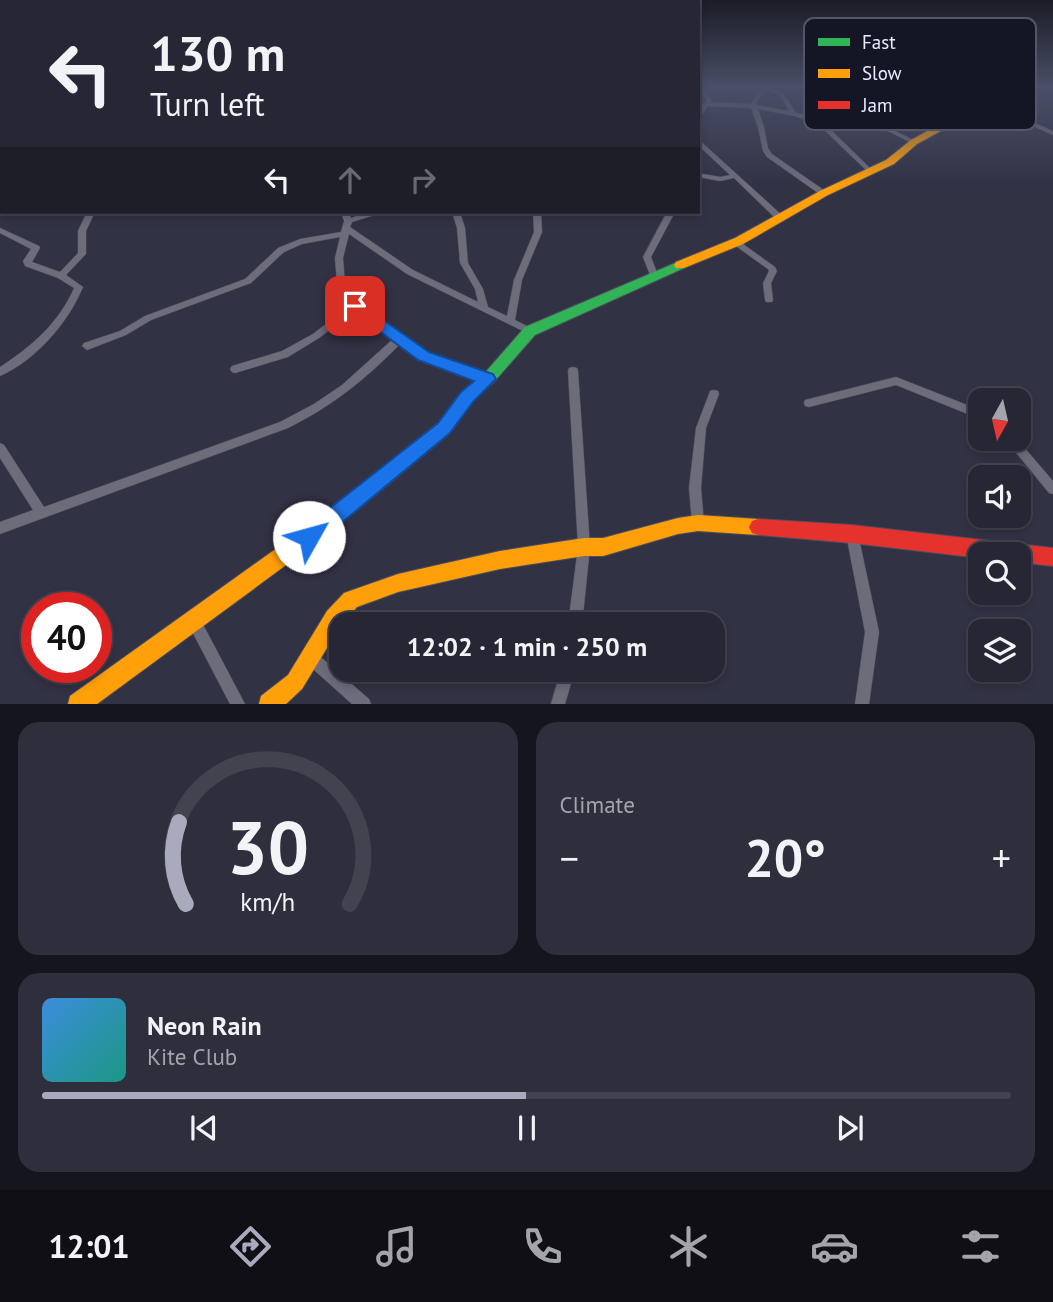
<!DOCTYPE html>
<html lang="en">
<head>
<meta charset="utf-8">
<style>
  body { margin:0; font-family:"PT Sans",sans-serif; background:#2e2e3c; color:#f1f3f6; height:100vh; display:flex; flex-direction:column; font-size:26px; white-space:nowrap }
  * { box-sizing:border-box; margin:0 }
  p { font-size:23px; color:#a4a5ac }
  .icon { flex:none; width:38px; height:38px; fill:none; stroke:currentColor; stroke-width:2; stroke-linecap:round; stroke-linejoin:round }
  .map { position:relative; height:704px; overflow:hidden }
  .side { display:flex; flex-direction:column; gap:18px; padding:18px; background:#15151d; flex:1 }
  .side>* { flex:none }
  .banner { position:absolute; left:0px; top:0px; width:700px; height:214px; box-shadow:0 4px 10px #0003,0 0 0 2px #42434f; background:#262634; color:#f1f3f6; overflow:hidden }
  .needle { width:46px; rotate:188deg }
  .controls { position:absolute; left:968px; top:388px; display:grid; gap:14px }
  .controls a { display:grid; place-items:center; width:63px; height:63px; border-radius:14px; background:#262634; box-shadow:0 4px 10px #0003,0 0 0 2px #42434f; font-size:35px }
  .speed { position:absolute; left:21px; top:592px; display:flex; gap:14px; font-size:35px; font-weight:700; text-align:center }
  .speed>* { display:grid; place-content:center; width:91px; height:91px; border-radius:50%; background:#262634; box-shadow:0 4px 10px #0003,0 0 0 2px #42434f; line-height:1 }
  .speed .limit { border:10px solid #d22; background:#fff; color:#111 }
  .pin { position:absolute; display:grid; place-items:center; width:60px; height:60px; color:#fff; margin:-30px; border-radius:14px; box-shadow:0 4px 10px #0006 }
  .me { position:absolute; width:77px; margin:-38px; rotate:52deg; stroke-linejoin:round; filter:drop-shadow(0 0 5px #0008) }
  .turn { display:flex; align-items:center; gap:24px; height:147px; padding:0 35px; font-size:32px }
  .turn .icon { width:91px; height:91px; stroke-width:2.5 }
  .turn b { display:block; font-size:49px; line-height:60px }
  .lanes { display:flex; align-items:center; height:66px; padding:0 35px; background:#0003; justify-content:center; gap:35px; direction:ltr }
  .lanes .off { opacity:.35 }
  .big { font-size:52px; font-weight:700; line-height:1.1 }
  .side .tile { flex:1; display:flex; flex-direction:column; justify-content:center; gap:10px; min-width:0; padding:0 24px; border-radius:21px; background:#2e2e3c }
  .side .dial { align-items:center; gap:0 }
  .dial svg { height:182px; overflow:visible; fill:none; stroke:#42434f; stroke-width:7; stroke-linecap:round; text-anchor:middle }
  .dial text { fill:#f1f3f6; stroke:none }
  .song { display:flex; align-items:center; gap:21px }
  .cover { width:84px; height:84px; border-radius:10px; background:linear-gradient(135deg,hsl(210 70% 55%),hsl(170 70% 35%)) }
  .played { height:7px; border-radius:4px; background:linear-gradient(90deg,#a9aabd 50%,#42434f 50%) }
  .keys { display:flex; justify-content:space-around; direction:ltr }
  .heat { display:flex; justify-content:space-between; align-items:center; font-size:38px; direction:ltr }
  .side .tiles { flex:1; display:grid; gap:18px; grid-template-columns:1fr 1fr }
  .tile:last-child { grid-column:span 2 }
  .trip { position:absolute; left:329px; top:612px; width:396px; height:70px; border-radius:21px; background:#262634; box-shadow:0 4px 10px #0003,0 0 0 2px #42434f; font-weight:700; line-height:70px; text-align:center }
  .tab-bar { display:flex; height:112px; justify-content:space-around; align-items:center; background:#0f0f15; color:#a4a5ac }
  .tab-bar .icon { width:49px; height:49px }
  .tab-bar .selected { color:#a9aabd }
  .tab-bar b { font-size:32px; color:#f1f3f6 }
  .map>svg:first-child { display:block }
</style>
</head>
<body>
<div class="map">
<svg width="1053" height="704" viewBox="0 0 1053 704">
  <rect width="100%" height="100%" fill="#323245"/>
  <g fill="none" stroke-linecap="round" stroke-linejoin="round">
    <g stroke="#4d4d5c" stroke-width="1">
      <path id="street" d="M 698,87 L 703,87 L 712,100 L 710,102 L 751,104 L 761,87 C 781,87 786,96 795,112 L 819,120 L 864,115 L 917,142 L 912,143 L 863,119 L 824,123 L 872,170 L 874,171 L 870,173 L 868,172 L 817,123 L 794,116 L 758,109 L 764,127 L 768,148 L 772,154 L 828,193 L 827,195 L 821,195 L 767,157 L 763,151 L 758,127 L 751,108 L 708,106 L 700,117 L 698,118 L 698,111 L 706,100 ZM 766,90 L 780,95 L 789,111 L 757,105 L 757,101 Z
        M 835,87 L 845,87 L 886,95 L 943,128 L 938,129 L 882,97 Z
        M 955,87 L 962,87 L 993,100 L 988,101 Z
        M 2,102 L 2,106 L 0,107 L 0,103 Z
        M 983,102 L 987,102 L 1053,131 L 1053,135 L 983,104 Z
        M 2,137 L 2,142 L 0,142 L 0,138 Z
        M 698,139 L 784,217 L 784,221 L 778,221 L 734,178 L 720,181 L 698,177 L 698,173 L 720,177 L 730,175 L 698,145 Z
        M 0,188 L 2,188 L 2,192 L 0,192 Z
        M 87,212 L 95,212 L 86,231 L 86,254 L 66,275 L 83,287 C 68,323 36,360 0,376 L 0,367 C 31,347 59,323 74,288 L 58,278 L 25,266 L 23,261 L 31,249 L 0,233 L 0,228 L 39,246 L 40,248 L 32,262 L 60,272 L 78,253 L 78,231 Z
        M 341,212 L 349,212 L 351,218 L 368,212 L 379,212 L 378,214 L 352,222 L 350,227 L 413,270 L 478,302 L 475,289 L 460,263 L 457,228 L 452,212 L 460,212 L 465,228 L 468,263 L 483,289 L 488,307 L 507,316 L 514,280 L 534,232 L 533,212 L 541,212 L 542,232 L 522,280 L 515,320 L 533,329 L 535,331 L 533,333 L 527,333 L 407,274 L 349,234 L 343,258 L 345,284 L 358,304 L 426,353 L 492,376 L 493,379 L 492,382 L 488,383 L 420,359 L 400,344 C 365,380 332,406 288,428 L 0,534 L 0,522 L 33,510 L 0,458 L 0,443 L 4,445 L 44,507 L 280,422 L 314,404 L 342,385 L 393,339 L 355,311 L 319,338 L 288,357 L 235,373 L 232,372 L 230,369 L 232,366 L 282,351 L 313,334 L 350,305 L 337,284 L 335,258 L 340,237 L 302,244 L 284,252 L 251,283 L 151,320 L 126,335 L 87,350 L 82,346 L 84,343 L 120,331 L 145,316 L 245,279 L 278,248 L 300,239 L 341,232 L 344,221 Z
        M 667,212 L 675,212 L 651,257 L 658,275 L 654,278 L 650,275 L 643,257 Z
        M 736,239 L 775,267 L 777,271 L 771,283 L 773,300 L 772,302 L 766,302 L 765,300 L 763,283 L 769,271 L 768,269 L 733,244 L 733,240 Z
        M 573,367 L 577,368 L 578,371 L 590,547 L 582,625 L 568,625 L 578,547 L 568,371 L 569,368 Z
        M 896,377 L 980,410 L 980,419 L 896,385 L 809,407 L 805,406 L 804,403 L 805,400 L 809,399 Z
        M 714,390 L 718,391 L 719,394 L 706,428 L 701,488 L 704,523 L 702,527 L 698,529 L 694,527 L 692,523 L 689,488 L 696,428 L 709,394 L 710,391 Z
        M 1005,439 L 1017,439 L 1053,481 L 1053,494 L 1049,493 Z
        M 852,528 L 856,530 L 858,534 L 879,632 L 869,704 L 855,704 L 865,632 L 846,534 L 848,530 Z
        M 193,613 L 198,615 L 245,704 L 230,704 L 186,620 L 188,615 Z
        M 310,650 L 315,652 L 369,699 L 371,704 L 352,704 L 305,662 L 303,657 L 305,652 Z
        M 561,670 L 575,670 L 565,704 L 551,704 Z"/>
    </g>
    <g stroke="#4d4d5c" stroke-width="2">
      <path id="fast" d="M 680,261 L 684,262 L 686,265 L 684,268 L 535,335 L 493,383 L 471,401 L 450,433 L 367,502 L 361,504 L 355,502 L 352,496 L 355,490 L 438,423 L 461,393 L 483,375 L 525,327 Z"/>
    </g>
    <g stroke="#4d4d5c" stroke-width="2">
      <path id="slow" d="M 1003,87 L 1012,87 L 992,103 L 917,144 L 894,164 L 828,195 L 743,244 L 684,268 L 676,268 L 674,265 L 676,262 L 735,238 L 820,191 L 886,160 L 911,140 L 986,99 Z
        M 361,488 L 367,490 L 370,496 L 367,502 L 297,557 L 97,704 L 68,704 L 70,696 Z
        M 698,515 L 758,519 L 764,521 L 767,527 L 764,533 L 758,535 L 698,531 L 678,534 L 603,556 L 584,556 L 500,569 L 398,592 L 357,607 L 341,625 L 302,689 L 286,704 L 259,704 L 261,696 L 288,675 L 327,611 L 344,593 L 398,574 L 500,551 L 584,538 L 603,538 L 678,518 Z"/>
    </g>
    <g stroke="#4d4d5c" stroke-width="2">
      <path id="jam" d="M 758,519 L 852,525 L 1053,548 L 1053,566 L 1018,562 L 1018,555 L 980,555 L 980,558 L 852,543 L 758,535 L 752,533 L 749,527 L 752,521 Z"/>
    </g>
    <use href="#street" fill="#6c6c7b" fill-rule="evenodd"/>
    <use href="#fast" fill="#30b455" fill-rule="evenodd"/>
    <use href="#slow" fill="#ff9f0a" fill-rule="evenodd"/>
    <use href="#jam" fill="#e5322d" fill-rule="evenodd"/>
  </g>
  <linearGradient id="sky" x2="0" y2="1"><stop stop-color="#1c1c26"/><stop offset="0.47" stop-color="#494f68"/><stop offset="1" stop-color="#494f68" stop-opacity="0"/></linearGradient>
  <rect width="1053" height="185" fill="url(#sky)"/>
  <path fill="#1a73e8" stroke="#114b97" stroke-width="2" d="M 355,300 L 429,352 L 493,374 L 496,379 L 473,402 L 450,433 L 316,544 L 309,547 L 302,544 L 299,537 L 302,530 L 438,423 L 461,392 L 474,381 L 418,360 L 350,309 L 348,306 L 350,302 Z"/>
  <rect x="804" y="18" width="232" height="112" rx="10" fill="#141525" stroke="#545566" stroke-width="2"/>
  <rect x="818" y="38" width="32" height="8" fill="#30b455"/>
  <rect x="818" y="69" width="32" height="9" fill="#ff9f0a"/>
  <rect x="818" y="101" width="32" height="8" fill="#e5322d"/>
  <g font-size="19" fill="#e9ebfd">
    <text x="862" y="49">Fast</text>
    <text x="862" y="80">Slow</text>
    <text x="862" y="112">Jam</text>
  </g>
</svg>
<div class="controls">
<a><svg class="needle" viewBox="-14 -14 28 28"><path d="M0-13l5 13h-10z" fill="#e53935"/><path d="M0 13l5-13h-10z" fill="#a4a5ac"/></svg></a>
<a><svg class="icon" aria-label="sound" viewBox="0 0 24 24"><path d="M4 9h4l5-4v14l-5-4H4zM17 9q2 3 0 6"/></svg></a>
<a><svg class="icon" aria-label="search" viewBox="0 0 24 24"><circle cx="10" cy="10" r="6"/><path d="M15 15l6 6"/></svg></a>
<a><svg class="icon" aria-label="layers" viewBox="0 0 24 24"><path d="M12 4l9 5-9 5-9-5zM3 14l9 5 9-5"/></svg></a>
</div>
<div class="speed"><div class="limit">40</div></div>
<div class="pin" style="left:355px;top:306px;background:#d93025"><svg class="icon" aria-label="arrive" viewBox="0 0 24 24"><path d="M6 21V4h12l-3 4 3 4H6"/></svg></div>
<svg class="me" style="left:309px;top:537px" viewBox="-20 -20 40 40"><circle r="19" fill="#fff"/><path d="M0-13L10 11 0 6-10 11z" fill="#1a73e8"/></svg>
<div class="trip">12:02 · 1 min · 250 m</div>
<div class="banner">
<div class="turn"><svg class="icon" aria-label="left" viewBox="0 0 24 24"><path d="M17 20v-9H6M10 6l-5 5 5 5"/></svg><div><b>130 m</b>Turn left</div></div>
<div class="lanes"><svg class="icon" aria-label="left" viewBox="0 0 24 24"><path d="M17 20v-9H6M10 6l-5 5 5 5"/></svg><svg class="icon off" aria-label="ahead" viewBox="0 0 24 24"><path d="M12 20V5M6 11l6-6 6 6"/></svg><svg class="icon off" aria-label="right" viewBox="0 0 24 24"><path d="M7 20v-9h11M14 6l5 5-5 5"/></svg></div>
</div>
</div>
<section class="side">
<div class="tiles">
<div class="tile dial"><svg viewBox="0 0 100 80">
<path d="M14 69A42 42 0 1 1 86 69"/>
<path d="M14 69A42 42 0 0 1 11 33" stroke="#a9aabd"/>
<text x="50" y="56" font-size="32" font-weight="700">30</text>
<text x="50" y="72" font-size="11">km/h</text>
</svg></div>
<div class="tile"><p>Climate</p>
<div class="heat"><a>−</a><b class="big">20°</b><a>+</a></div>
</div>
<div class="tile">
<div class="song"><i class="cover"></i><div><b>Neon Rain</b><p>Kite Club</p></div></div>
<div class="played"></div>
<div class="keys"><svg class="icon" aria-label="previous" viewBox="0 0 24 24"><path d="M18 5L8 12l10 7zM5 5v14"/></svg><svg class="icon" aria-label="pause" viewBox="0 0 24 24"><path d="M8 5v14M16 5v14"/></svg><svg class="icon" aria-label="next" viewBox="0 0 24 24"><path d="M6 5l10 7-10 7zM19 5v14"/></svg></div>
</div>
</div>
</section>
<nav class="tab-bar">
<b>12:01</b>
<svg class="icon selected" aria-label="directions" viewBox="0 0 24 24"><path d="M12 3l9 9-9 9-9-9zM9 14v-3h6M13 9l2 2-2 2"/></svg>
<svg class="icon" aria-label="music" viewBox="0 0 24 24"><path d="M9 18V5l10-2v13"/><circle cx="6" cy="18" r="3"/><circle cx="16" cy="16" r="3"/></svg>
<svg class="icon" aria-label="phone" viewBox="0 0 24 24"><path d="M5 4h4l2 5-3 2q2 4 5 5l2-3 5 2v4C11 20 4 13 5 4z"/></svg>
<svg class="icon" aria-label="climate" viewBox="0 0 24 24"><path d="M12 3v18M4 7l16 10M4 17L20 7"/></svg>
<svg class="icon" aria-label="car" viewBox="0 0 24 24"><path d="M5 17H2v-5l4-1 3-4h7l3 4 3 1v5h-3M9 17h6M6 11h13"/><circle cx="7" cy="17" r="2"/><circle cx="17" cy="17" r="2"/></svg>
<svg class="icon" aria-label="filters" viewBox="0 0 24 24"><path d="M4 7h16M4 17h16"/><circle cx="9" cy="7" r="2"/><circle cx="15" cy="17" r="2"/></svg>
</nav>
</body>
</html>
